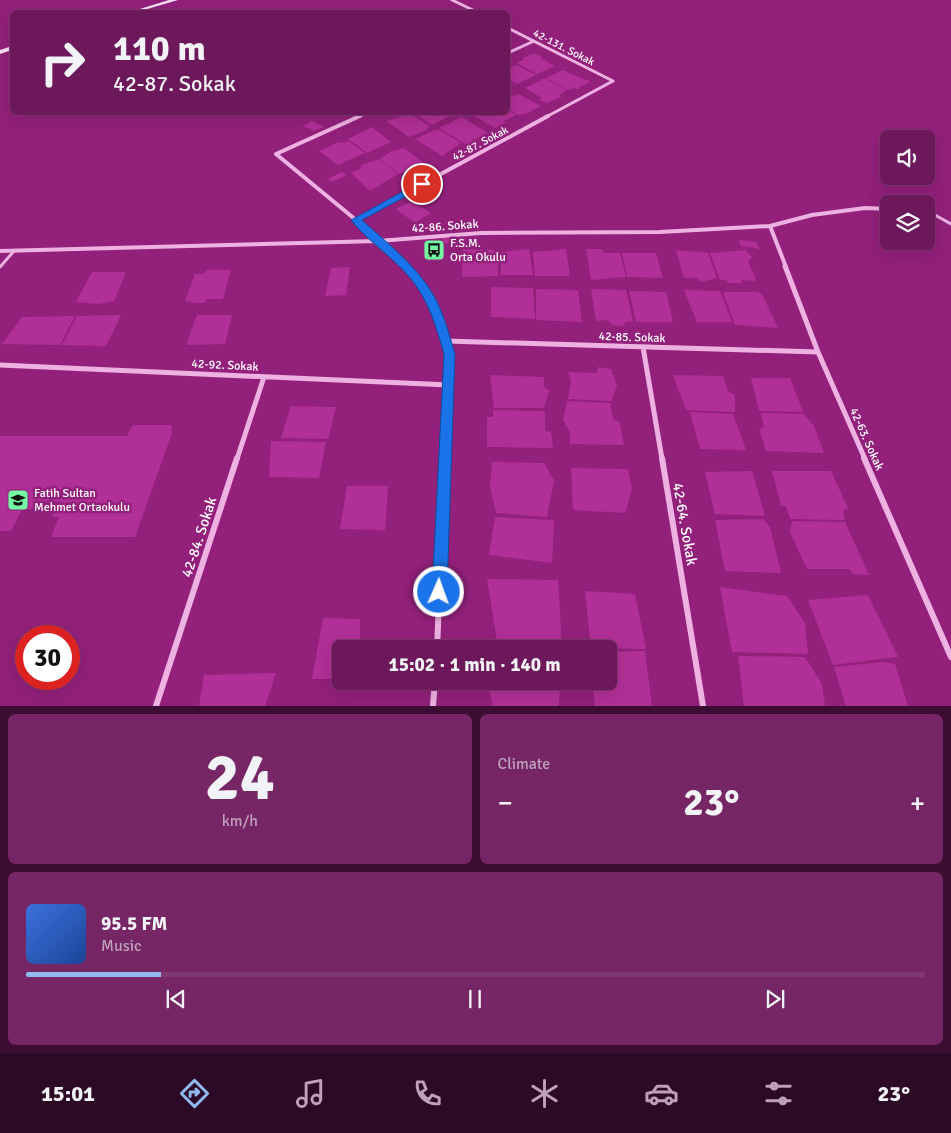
<!DOCTYPE html>
<html lang="en">
<head>
<meta charset="utf-8">
<style>
  body { margin:0; font-family:Signika,sans-serif; background:#762565; color:#f1f3f6; height:100vh; display:flex; flex-direction:column; font-size:19px; white-space:nowrap }
  * { box-sizing:border-box; margin:0 }
  p { font-size:16px; color:#bfa0bb }
  .icon { flex:none; width:28px; height:28px; fill:none; stroke:currentColor; stroke-width:2; stroke-linecap:round; stroke-linejoin:round }
  .map { position:relative; height:706px; overflow:hidden }
  .drawer { display:flex; flex-direction:column; gap:8px; padding:8px; background:#3c0d33; flex:1 }
  .drawer>* { flex:none }
  .banner { position:absolute; left:10px; top:10px; width:500px; height:105px; border-radius:8px; box-shadow:0 5px 20px #0002,0 0 0 1px #803772; background:#6e185c; color:#f1f3f6; overflow:hidden }
  .controls { position:absolute; left:880px; top:130px; display:grid; gap:10px }
  .controls a { display:grid; place-items:center; width:55px; height:55px; border-radius:8px; background:#6e185c; box-shadow:0 5px 20px #0002,0 0 0 1px #803772; font-size:25px }
  .speed { position:absolute; left:15px; top:625px; display:flex; gap:10px; font-size:25px; font-weight:700; text-align:center }
  .speed>* { display:grid; place-content:center; width:65px; height:65px; border-radius:50%; background:#6e185c; box-shadow:0 5px 20px #0002,0 0 0 1px #803772; line-height:1 }
  .speed .limit { border:8px solid #d22; background:#fff; color:#111 }
  .pin { position:absolute; display:grid; place-items:center; width:42px; height:42px; color:#fff; margin:-21px; border:2px solid #fff; border-radius:50%; box-shadow:0 1px 5px #0007 }
  .me { position:absolute; width:55px; margin:-28px; rotate:2deg; stroke-linejoin:round; filter:drop-shadow(0 0 4px #0008) }
  .turn { display:flex; align-items:center; gap:18px; height:105px; padding:0 20px; font-size:22px }
  .turn .icon { width:65px; height:65px; stroke-width:2.5 }
  .turn b { display:block; font-size:35px; line-height:42px }
  .big { font-size:38px; font-weight:700; line-height:1.1 }
  .drawer .card { flex:1; display:flex; flex-direction:column; justify-content:center; gap:8px; min-width:0; padding:0 18px; border-radius:8px; background:#762565 }
  .drawer .dial { align-items:center; gap:0 }
  .dial b { font-size:65px; line-height:1 }
  .song { display:flex; align-items:center; gap:15px }
  .cover { width:60px; height:60px; border-radius:8px; background:linear-gradient(135deg,hsl(220 70% 55%),hsl(220 70% 35%)) }
  .played { height:5px; border-radius:2px; background:linear-gradient(90deg,#90b9f0 15%,#803772 15%) }
  .keys { display:flex; justify-content:space-around; direction:ltr }
  .heat { display:flex; justify-content:space-between; align-items:center; font-size:28px; direction:ltr }
  .drawer .tiles { flex:1; display:grid; gap:8px; grid-template-columns:1fr 1fr }
  .card:last-child { grid-column:span 2 }
  .trip { position:absolute; left:332px; top:640px; width:285px; height:50px; border-radius:8px; background:#6e185c; box-shadow:0 5px 20px #0002,0 0 0 1px #803772; font-weight:700; line-height:50px; text-align:center }
  .dock { display:flex; height:80px; justify-content:space-around; align-items:center; background:#2c0a25; color:#bfa0bb }
  .dock .icon { width:35px; height:35px }
  .dock .selected { color:#90b9f0 }
  .dock b { font-size:22px; color:#f1f3f6 }
  .map>svg:first-child { display:block }
</style>
</head>
<body>
<div class="map">
<svg width="951" height="706" viewBox="0 0 951 706">
  <rect width="100%" height="100%" fill="#93207b"/>
  <path fill="#b13097" d="M 533,54 L 541,56 L 542,59 L 555,66 L 537,74 L 517,63 L 524,59 L 522,58 Z
    M 517,65 L 536,75 L 517,84 L 508,79 L 508,66 L 511,67 Z
    M 563,70 L 583,79 L 591,81 L 577,89 L 574,88 L 568,90 L 546,78 Z
    M 543,79 L 546,79 L 567,90 L 559,95 L 561,97 L 547,103 L 539,100 L 542,98 L 525,88 Z
    M 518,94 L 541,106 L 525,114 L 518,115 L 508,109 L 508,98 Z
    M 508,110 L 516,115 L 504,121 L 507,122 L 495,128 L 472,115 L 477,112 L 508,112 Z
    M 413,112 L 457,112 L 432,125 Z
    M 410,114 L 430,126 L 427,130 L 409,137 L 386,121 Z
    M 462,117 L 488,133 L 476,139 L 471,139 L 482,146 L 475,150 L 439,128 Z
    M 312,121 L 324,127 L 314,131 L 303,126 Z
    M 372,127 L 391,142 L 367,153 L 348,139 Z
    M 435,130 L 440,130 L 461,143 L 442,156 L 415,139 Z
    M 348,141 L 365,153 L 338,165 L 319,151 L 339,142 L 342,143 Z
    M 404,148 L 424,163 L 399,174 L 380,159 L 390,152 Z
    M 379,159 L 398,174 L 370,191 L 351,173 L 362,168 L 361,165 Z
    M 342,172 L 347,175 L 332,182 L 327,179 Z
    M 412,201 L 431,213 L 415,223 L 396,209 Z
    M 443,238 L 458,239 L 458,244 L 441,243 Z
    M 739,240 L 756,242 L 760,249 L 741,246 Z
    M 463,249 L 497,250 L 498,276 L 462,277 Z
    M 529,249 L 533,275 L 501,275 L 501,252 Z
    M 566,249 L 570,276 L 535,276 L 533,252 Z
    M 586,249 L 601,249 L 604,253 L 620,253 L 626,277 L 591,280 Z
    M 676,250 L 708,253 L 717,278 L 701,282 L 697,278 L 684,278 Z
    M 746,250 L 752,257 L 748,261 L 756,281 L 742,280 L 741,283 L 729,283 L 726,280 L 720,280 L 710,253 Z
    M 622,253 L 656,253 L 663,278 L 627,277 Z
    M 350,267 L 346,295 L 325,296 L 331,268 Z
    M 206,270 L 231,270 L 223,299 L 207,299 L 204,303 L 196,303 L 185,301 L 195,274 L 204,274 Z
    M 92,272 L 126,272 L 114,301 L 99,304 L 76,302 Z
    M 491,287 L 533,288 L 535,319 L 491,317 Z
    M 536,289 L 578,290 L 582,322 L 536,320 Z
    M 591,289 L 626,290 L 633,321 L 625,322 L 624,326 L 612,325 L 608,320 L 596,321 Z
    M 684,290 L 720,291 L 732,322 L 697,322 Z
    M 629,291 L 666,292 L 673,322 L 636,322 Z
    M 723,292 L 757,292 L 762,294 L 778,328 L 735,325 Z
    M 121,315 L 106,346 L 62,345 L 77,316 Z
    M 197,315 L 232,315 L 225,344 L 186,345 Z
    M 75,316 L 60,345 L 2,344 L 22,317 Z
    M 598,367 L 611,369 L 617,386 L 611,401 L 568,399 L 571,381 L 568,372 L 597,373 Z
    M 490,375 L 544,377 L 544,387 L 549,391 L 544,408 L 494,408 Z
    M 673,375 L 723,376 L 728,391 L 735,395 L 735,412 L 686,410 Z
    M 751,378 L 790,378 L 803,412 L 759,411 Z
    M 567,401 L 610,403 L 613,419 L 620,423 L 624,445 L 570,444 L 570,432 L 563,420 Z
    M 291,406 L 336,407 L 328,439 L 281,438 Z
    M 493,410 L 545,411 L 545,431 L 551,432 L 553,448 L 487,447 L 487,417 L 493,417 Z
    M 690,412 L 733,414 L 746,450 L 700,449 Z
    M 761,413 L 804,414 L 814,426 L 824,453 L 766,451 L 759,429 L 764,427 Z
    M 133,425 L 171,425 L 172,433 L 135,537 L 51,537 L 59,517 L 52,517 L 59,502 L 44,501 L 40,509 L 22,509 L 11,531 L 0,531 L 0,436 L 127,436 Z
    M 271,441 L 326,442 L 319,478 L 269,477 Z
    M 492,462 L 544,463 L 554,480 L 547,517 L 496,513 L 490,487 Z
    M 571,468 L 628,469 L 632,489 L 625,513 L 573,510 Z
    M 752,471 L 765,516 L 715,514 L 705,472 Z
    M 772,471 L 831,471 L 848,508 L 843,510 L 845,520 L 790,519 L 786,506 L 781,506 Z
    M 347,486 L 388,486 L 385,530 L 340,529 Z
    M 495,517 L 554,520 L 552,563 L 489,555 Z
    M 763,519 L 770,527 L 781,573 L 725,571 L 715,520 Z
    M 792,521 L 845,522 L 869,575 L 853,574 L 849,569 L 807,569 L 790,532 Z
    M 487,579 L 558,580 L 562,647 L 498,647 Z
    M 720,587 L 787,596 L 805,623 L 808,654 L 732,652 Z
    M 585,591 L 635,594 L 646,649 L 591,648 Z
    M 868,595 L 898,657 L 833,665 L 808,600 Z
    M 323,618 L 360,619 L 360,649 L 341,649 L 341,679 L 312,679 Z
    M 645,651 L 652,706 L 595,706 L 592,681 L 609,681 L 609,652 Z
    M 738,656 L 805,657 L 822,684 L 825,706 L 744,706 Z
    M 882,662 L 895,664 L 908,706 L 846,706 L 834,667 Z
    M 276,673 L 265,706 L 199,706 L 204,675 Z
    M 491,681 L 560,681 L 559,706 L 493,706 L 489,689 Z"/>
  <g fill="none" stroke-linecap="round" stroke-linejoin="round">
    <path stroke="#eeb2e2" stroke-width="3" d="M 926,210 L 951,224
      M 0,267 L 14,251"/>
    <path stroke="#eeb2e2" stroke-width="3" d="M 452,0 L 477,12
      M 508,28 L 613,81
      M 508,53 L 534,41
      M 357,117 L 369,112
      M 546,117 L 613,81"/>
    <path stroke="#eeb2e2" stroke-width="4" d="M 360,116 L 276,154 L 356,220 L 407,267
      M 356,220 L 548,116
      M 770,226 L 786,267
      M 0,251 L 378,241 L 481,233 L 660,232 L 770,226 L 812,215 L 865,208 L 889,209"/>
    <path stroke="#eeb2e2" stroke-width="5" d="M 406,266 L 429,296 L 438,316 L 449,354 L 445,459
      M 785,266 L 818,352 L 865,459
      M 446,341 L 818,352
      M 643,347 L 662,459
      M 0,365 L 449,385
      M 237,459 L 264,377"/>
    <path stroke="#eeb2e2" stroke-width="6" d="M 662,458 L 703,706
      M 864,458 L 951,657
      M 437,649 L 445,458
      M 156,706 L 237,458
      M 433,706 L 435,681"/>
    <path fill="#fadff4" fill-rule="evenodd" d="M 169,0 L 178,0 L 137,12 L 130,12 Z
      M 12,46 L 12,50 L 0,54 L 0,50 Z"/>
  </g>
  <path fill="#1a73e8" stroke="#114b97" d="M 422,181 L 425,182 L 425,186 L 362,220 C 387,243 417,266 434,296 C 444,314 449,334 455,354 L 447,592 L 445,597 L 439,600 L 434,597 L 432,592 L 444,354 C 435,323 427,295 404,271 C 387,253 366,239 351,220 Z"/>
  <defs>
    <g id="bus-square" transform="scale(1.125)"><rect x="-9" y="-9" width="18" height="18" rx="4" fill="#73fba3" stroke="#93207b"/><path d="M-5-6H5V4H4V6H2V4H-2V6H-4V4H-5ZM-3.5-4V0h7V-4ZM-3.5 1.2v1.5H-2V1.2ZM2 1.2v1.5H3.5V1.2Z" fill="#111"/></g>
    <g id="school-square" transform="scale(1.125)"><rect x="-9" y="-9" width="18" height="18" rx="4" fill="#73fba3" stroke="#93207b"/><path d="M0-5L7-2L0 1L-7-2ZM-4 1L0 2.5L4 1V4Q0 6-4 4Z" fill="#111"/></g>
  </defs>
  <g fill-rule="evenodd">
    <use href="#bus-square" x="434" y="250"/>
    <use href="#school-square" x="18" y="500"/>
  </g>
  <g text-anchor="middle" stroke-width="5" stroke-linejoin="round" paint-order="stroke">
    <g font-size="11" fill="#fff" stroke="#93207b">
      <text transform="translate(564 47) rotate(27)" y="4">42-131. Sokak</text>
      <text transform="translate(480 143) rotate(-28)" y="4">42-87. Sokak</text>
    </g>
    <g font-size="12" fill="#fff" stroke="#93207b">
      <text transform="translate(445 226) rotate(-4)" y="4">42-86. Sokak</text>
      <text transform="translate(632 337) rotate(2)" y="4">42-85. Sokak</text>
      <text transform="translate(225 365) rotate(3)" y="4">42-92. Sokak</text>
      <text transform="translate(867 439) rotate(66)" y="4">42-63. Sokak</text>
    </g>
    <g font-size="12" fill="#fff" stroke="#93207b" text-anchor="start">
      <text x="450" y="247">F.S.M.<tspan x="450" dy="14">Orta Okulu</tspan></text>
      <text x="34" y="497">Fatih Sultan<tspan x="34" dy="14">Mehmet Ortaokulu</tspan></text>
    </g>
    <g font-size="15" fill="#fff" stroke="#93207b">
      <text transform="translate(685 524) rotate(80)" y="5">42-64. Sokak</text>
      <text transform="translate(199 537) rotate(-72)" y="5">42-84. Sokak</text>
    </g>
  </g>
</svg>
<div class="controls">
<a><svg class="icon" aria-label="sound" viewBox="0 0 24 24"><path d="M4 9h4l5-4v14l-5-4H4zM17 9q2 3 0 6"/></svg></a>
<a><svg class="icon" aria-label="layers" viewBox="0 0 24 24"><path d="M12 4l9 5-9 5-9-5zM3 14l9 5 9-5"/></svg></a>
</div>
<div class="speed"><div class="limit">30</div></div>
<div class="pin" style="left:422px;top:184px;background:#d93025"><svg class="icon" aria-label="arrive" viewBox="0 0 24 24"><path d="M6 21V4h12l-3 4 3 4H6"/></svg></div>
<svg class="me" style="left:439px;top:592px" viewBox="-20 -20 40 40"><circle r="17" fill="#1a73e8" stroke="#fff" stroke-width="3"/><path d="M0-11L8 9 0 5-8 9z" fill="#fff"/></svg>
<div class="trip">15:02 · 1 min · 140 m</div>
<div class="banner">
<div class="turn"><svg class="icon" aria-label="right" viewBox="0 0 24 24"><path d="M7 20v-9h11M14 6l5 5-5 5"/></svg><div><b>110 m</b>42-87. Sokak</div></div>
</div>
</div>
<section class="drawer">
<div class="tiles">
<div class="card dial"><b>24</b><p>km/h</p></div>
<div class="card"><p>Climate</p>
<div class="heat"><a>−</a><b class="big">23°</b><a>+</a></div>
</div>
<div class="card">
<div class="song"><i class="cover"></i><div><b>95.5 FM</b><p>Music</p></div></div>
<div class="played"></div>
<div class="keys"><svg class="icon" aria-label="previous" viewBox="0 0 24 24"><path d="M18 5L8 12l10 7zM5 5v14"/></svg><svg class="icon" aria-label="pause" viewBox="0 0 24 24"><path d="M8 5v14M16 5v14"/></svg><svg class="icon" aria-label="next" viewBox="0 0 24 24"><path d="M6 5l10 7-10 7zM19 5v14"/></svg></div>
</div>
</div>
</section>
<nav class="dock">
<b>15:01</b>
<svg class="icon selected" aria-label="directions" viewBox="0 0 24 24"><path d="M12 3l9 9-9 9-9-9zM9 14v-3h6M13 9l2 2-2 2"/></svg>
<svg class="icon" aria-label="music" viewBox="0 0 24 24"><path d="M9 18V5l10-2v13"/><circle cx="6" cy="18" r="3"/><circle cx="16" cy="16" r="3"/></svg>
<svg class="icon" aria-label="phone" viewBox="0 0 24 24"><path d="M5 4h4l2 5-3 2q2 4 5 5l2-3 5 2v4C11 20 4 13 5 4z"/></svg>
<svg class="icon" aria-label="climate" viewBox="0 0 24 24"><path d="M12 3v18M4 7l16 10M4 17L20 7"/></svg>
<svg class="icon" aria-label="car" viewBox="0 0 24 24"><path d="M5 17H2v-5l4-1 3-4h7l3 4 3 1v5h-3M9 17h6M6 11h13"/><circle cx="7" cy="17" r="2"/><circle cx="17" cy="17" r="2"/></svg>
<svg class="icon" aria-label="filters" viewBox="0 0 24 24"><path d="M4 7h16M4 17h16"/><circle cx="9" cy="7" r="2"/><circle cx="15" cy="17" r="2"/></svg>
<b>23°</b>
</nav>
</body>
</html>
